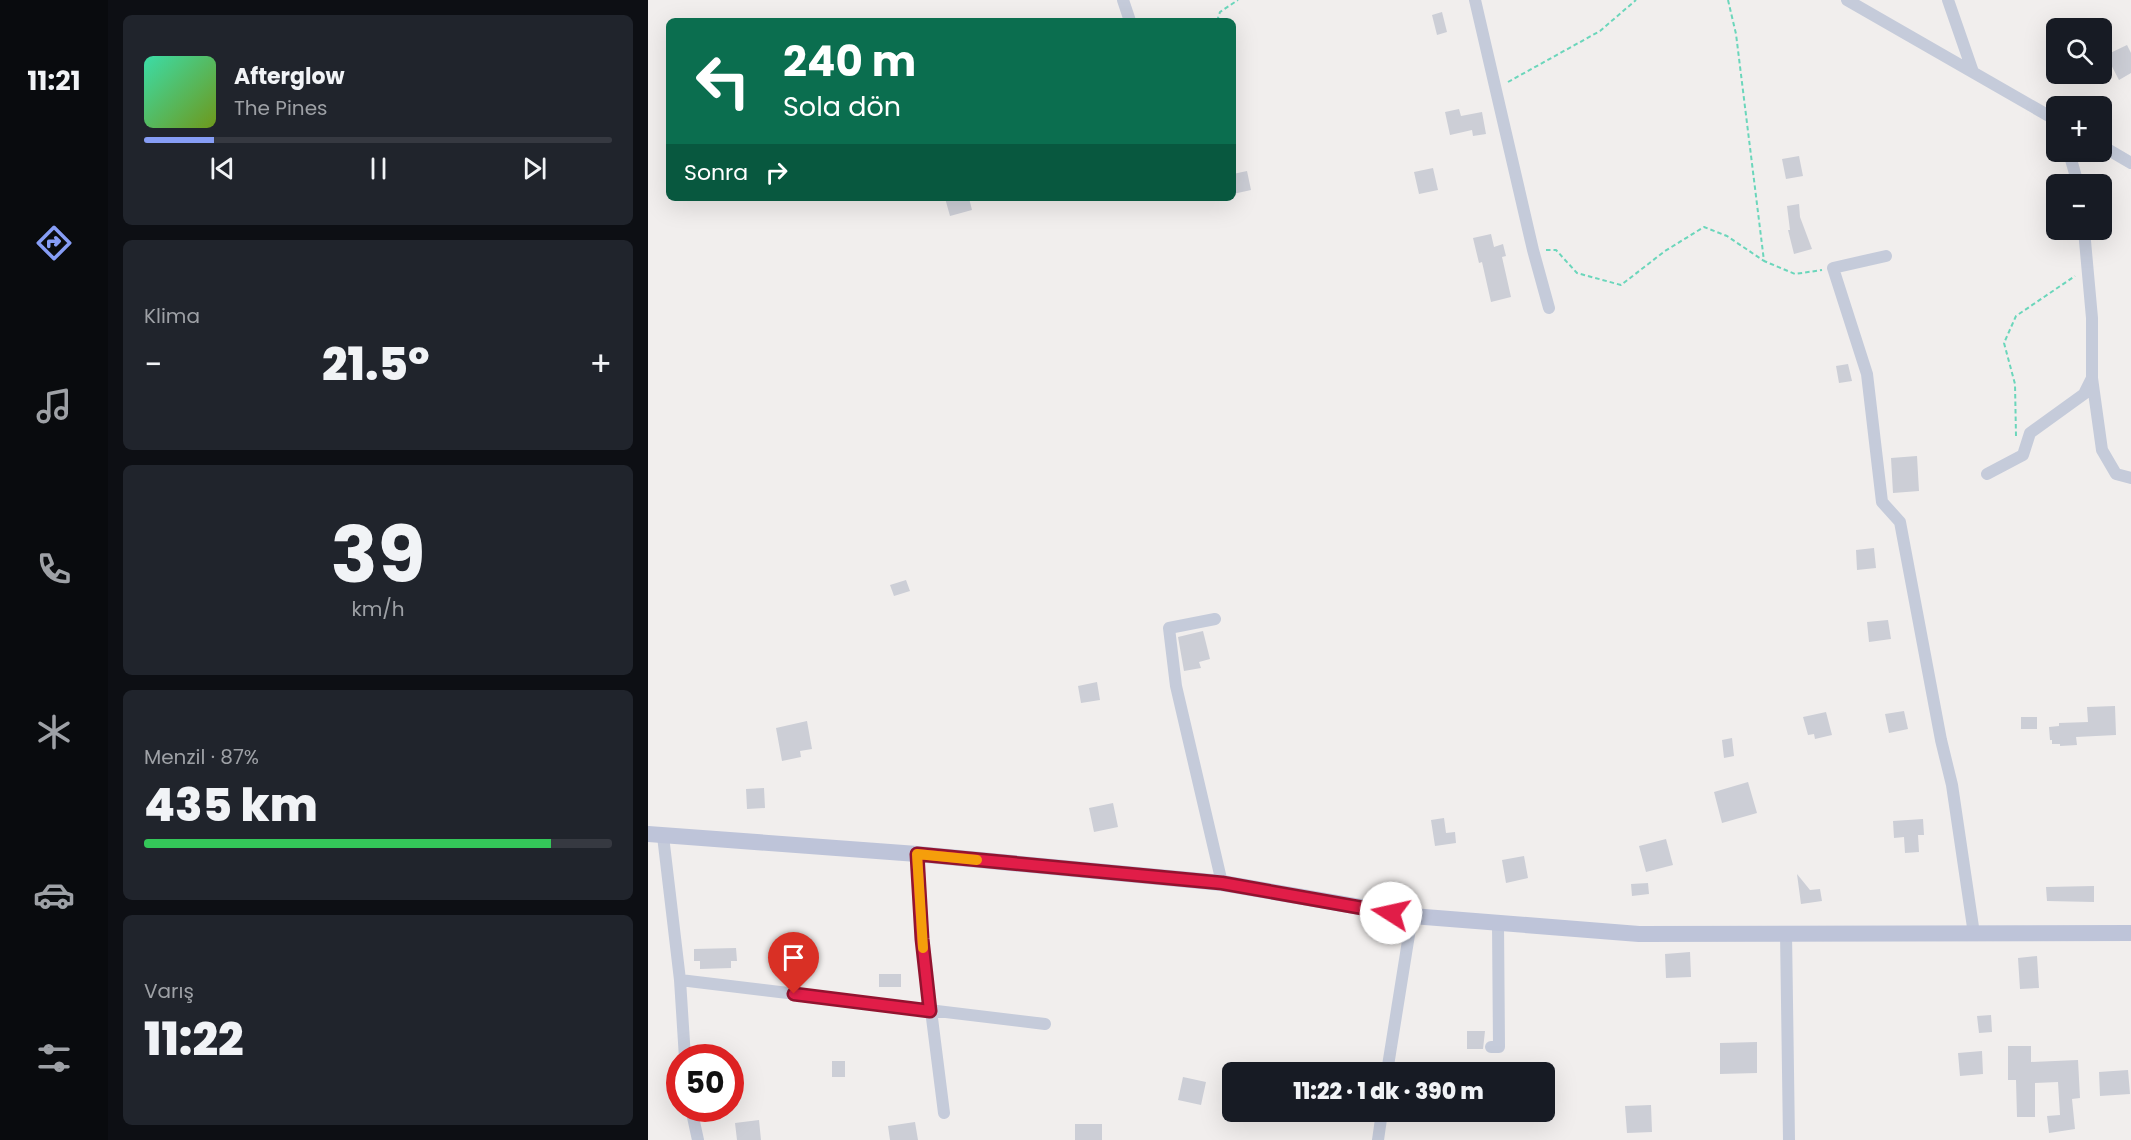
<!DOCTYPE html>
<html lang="tr">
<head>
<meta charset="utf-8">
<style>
  body { margin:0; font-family:Poppins,sans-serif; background:#20242c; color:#f1f3f6; height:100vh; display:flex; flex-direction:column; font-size:22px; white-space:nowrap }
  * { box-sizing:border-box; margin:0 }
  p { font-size:20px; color:#9ea1a6 }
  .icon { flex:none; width:33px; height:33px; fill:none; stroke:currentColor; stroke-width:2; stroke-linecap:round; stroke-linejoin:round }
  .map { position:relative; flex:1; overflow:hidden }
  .panel { display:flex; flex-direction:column; gap:15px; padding:15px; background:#0d0f14; width:540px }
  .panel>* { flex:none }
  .top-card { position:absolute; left:18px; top:18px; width:570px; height:183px; border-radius:9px; box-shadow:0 6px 24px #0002; background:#0b6e4f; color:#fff; overflow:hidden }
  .tools { position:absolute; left:1398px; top:18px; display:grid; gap:12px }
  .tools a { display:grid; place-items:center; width:66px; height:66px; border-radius:9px; background:#171b24; box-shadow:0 6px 24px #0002; font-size:30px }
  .speed { position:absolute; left:18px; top:1044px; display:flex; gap:12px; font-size:30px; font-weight:700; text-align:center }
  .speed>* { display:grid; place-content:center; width:78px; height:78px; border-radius:50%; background:#171b24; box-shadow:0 6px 24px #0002; line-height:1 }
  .speed .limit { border:9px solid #d22; background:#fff; color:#111 }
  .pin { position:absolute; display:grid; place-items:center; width:51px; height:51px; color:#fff; margin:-62px -26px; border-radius:50% 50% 50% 0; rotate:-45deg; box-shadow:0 0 6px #0007 }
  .pin .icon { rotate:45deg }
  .me { position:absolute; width:66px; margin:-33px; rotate:280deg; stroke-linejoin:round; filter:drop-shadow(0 0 4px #0008) }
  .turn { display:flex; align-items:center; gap:21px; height:126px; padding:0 18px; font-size:27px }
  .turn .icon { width:78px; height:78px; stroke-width:2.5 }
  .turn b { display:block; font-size:42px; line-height:51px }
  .then { display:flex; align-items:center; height:57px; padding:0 18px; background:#0003; gap:12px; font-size:22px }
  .big { font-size:45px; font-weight:800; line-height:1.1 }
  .panel .widget { flex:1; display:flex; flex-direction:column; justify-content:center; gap:9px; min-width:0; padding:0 21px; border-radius:9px; background:#20242c }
  .panel .dial { align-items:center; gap:0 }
  .dial b { font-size:78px; line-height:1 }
  .song { display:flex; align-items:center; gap:18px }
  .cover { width:72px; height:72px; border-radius:9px; background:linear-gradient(135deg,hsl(160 70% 55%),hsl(80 70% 35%)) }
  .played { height:6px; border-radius:3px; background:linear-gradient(90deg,#869df5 15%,#363941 15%) }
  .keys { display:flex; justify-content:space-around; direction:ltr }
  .heat { display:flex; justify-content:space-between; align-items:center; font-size:33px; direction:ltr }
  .charge { height:9px; border-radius:4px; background:linear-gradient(90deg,#34c759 87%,#363941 0) }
  .trip { position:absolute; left:574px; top:1062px; width:333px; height:60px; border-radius:9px; background:#171b24; box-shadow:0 6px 24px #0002; font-weight:800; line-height:60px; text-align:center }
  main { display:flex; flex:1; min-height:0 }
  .dock { display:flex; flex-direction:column; width:108px; justify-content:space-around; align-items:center; background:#090b0e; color:#9ea1a6 }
  .dock .icon { width:42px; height:42px }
  .dock .current { color:#869df5 }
  .dock b { font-size:27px; color:#f1f3f6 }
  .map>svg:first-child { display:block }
</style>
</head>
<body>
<main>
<nav class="dock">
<b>11:21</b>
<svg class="icon current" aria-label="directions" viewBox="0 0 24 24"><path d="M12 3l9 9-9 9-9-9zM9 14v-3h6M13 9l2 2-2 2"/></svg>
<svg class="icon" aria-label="music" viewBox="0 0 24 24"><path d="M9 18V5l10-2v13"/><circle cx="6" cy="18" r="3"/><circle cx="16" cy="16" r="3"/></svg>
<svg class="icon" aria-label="phone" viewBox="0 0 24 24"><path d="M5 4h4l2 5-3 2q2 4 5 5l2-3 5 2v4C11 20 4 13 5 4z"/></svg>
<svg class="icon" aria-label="climate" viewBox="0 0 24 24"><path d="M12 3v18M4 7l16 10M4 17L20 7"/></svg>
<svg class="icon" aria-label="car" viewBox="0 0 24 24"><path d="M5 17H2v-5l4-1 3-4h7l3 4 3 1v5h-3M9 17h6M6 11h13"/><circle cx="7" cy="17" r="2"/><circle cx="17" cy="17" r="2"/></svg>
<svg class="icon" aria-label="filters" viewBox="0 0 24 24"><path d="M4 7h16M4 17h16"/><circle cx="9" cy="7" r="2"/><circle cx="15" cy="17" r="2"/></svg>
</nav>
<section class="panel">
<div class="widget">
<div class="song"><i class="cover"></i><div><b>Afterglow</b><p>The Pines</p></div></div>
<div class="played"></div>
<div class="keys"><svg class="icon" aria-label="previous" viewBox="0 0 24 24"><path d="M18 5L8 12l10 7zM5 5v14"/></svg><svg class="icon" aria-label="pause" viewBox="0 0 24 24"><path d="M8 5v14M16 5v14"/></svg><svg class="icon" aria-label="next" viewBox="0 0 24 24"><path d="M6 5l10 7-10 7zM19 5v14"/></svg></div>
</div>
<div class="widget"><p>Klima</p>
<div class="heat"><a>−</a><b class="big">21.5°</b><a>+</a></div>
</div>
<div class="widget dial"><b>39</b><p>km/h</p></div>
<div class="widget"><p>Menzil · 87%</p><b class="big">435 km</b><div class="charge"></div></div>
<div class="widget"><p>Varış</p><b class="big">11:22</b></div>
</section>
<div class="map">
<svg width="1483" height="1140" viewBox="0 0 1483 1140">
  <rect width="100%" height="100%" fill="#f1eeed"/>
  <path fill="#ccced6" d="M 794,12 L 799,32 L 789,35 L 784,15 Z
    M 1479,45 L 1483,53 L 1483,73 L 1471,80 L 1458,55 Z
    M 811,109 L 813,116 L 834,112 L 838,134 L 825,136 L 824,130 L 802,135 L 797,112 Z
    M 1151,156 L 1155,176 L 1138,179 L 1134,159 Z
    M 785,168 L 790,190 L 771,194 L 766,172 Z
    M 599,171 L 603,190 L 585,194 L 585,174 Z
    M 297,198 L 321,198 L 324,210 L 302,216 Z
    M 1151,204 L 1152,217 L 1164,249 L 1146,254 L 1140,230 L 1142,230 L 1139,206 Z
    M 843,234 L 846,247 L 855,244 L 858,256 L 854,257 L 863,297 L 843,302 L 834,262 L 831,263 L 825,238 Z
    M 1200,364 L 1204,381 L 1191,383 L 1188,366 Z
    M 1269,456 L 1271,491 L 1245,493 L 1243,458 Z
    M 1226,548 L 1228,568 L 1209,570 L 1208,550 Z
    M 258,580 L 262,591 L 246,596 L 242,585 Z
    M 1240,620 L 1243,639 L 1221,642 L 1219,622 Z
    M 555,631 L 562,659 L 551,662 L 553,668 L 536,671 L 530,637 Z
    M 449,682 L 452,700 L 433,703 L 430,686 Z
    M 1467,706 L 1468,735 L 1428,737 L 1429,745 L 1412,746 L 1412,744 L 1404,744 L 1404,740 L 1402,740 L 1401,727 L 1411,726 L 1411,723 L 1440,722 L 1439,707 Z
    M 1256,711 L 1260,729 L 1241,733 L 1237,714 Z
    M 1178,712 L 1184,735 L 1167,739 L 1166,734 L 1160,735 L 1155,717 Z
    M 1373,717 L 1389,717 L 1389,729 L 1373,729 Z
    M 159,721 L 164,749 L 152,751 L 153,757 L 134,761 L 128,728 Z
    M 1084,738 L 1086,756 L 1076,758 L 1074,740 Z
    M 1100,782 L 1109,813 L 1074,823 L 1066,792 Z
    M 116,788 L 117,808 L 99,809 L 98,789 Z
    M 465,803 L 470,827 L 446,832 L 441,808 Z
    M 796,818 L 798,833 L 807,832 L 808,843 L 787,846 L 783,820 Z
    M 1275,819 L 1276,835 L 1270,835 L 1271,852 L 1257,853 L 1256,837 L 1246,838 L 1245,821 Z
    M 1018,839 L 1025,865 L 998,872 L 991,846 Z
    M 876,856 L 880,878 L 858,883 L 854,860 Z
    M 1149,874 L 1162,890 L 1172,889 L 1174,901 L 1153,904 Z
    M 1000,883 L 1001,894 L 984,896 L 983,884 Z
    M 1446,886 L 1446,902 L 1399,901 L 1398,887 Z
    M 88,948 L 89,961 L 83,961 L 83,968 L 52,969 L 52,961 L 46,961 L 46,949 Z
    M 1042,952 L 1043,977 L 1018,978 L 1017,954 Z
    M 1389,956 L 1391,988 L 1372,989 L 1370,958 Z
    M 231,974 L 253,974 L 253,987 L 231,987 Z
    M 1343,1015 L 1344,1032 L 1331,1033 L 1329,1016 Z
    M 819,1031 L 837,1031 L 835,1049 L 819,1049 Z
    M 1109,1042 L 1109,1073 L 1072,1074 L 1072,1043 Z
    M 1360,1046 L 1383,1046 L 1383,1062 L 1430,1060 L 1432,1098 L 1424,1099 L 1427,1129 L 1401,1133 L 1399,1116 L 1412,1115 L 1410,1082 L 1387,1083 L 1387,1117 L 1369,1117 L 1368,1080 L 1360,1080 Z
    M 1334,1051 L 1335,1074 L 1312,1076 L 1310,1053 Z
    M 184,1061 L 197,1061 L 197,1077 L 184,1077 Z
    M 1480,1070 L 1482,1094 L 1452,1096 L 1451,1072 Z
    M 535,1077 L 558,1082 L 553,1105 L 530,1100 Z
    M 1003,1105 L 1004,1132 L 979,1133 L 977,1106 Z
    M 111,1120 L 113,1140 L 89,1140 L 87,1123 Z
    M 267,1122 L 270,1140 L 242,1140 L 240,1126 Z
    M 427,1124 L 454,1124 L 454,1140 L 427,1140 Z"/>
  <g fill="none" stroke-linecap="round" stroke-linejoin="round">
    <path stroke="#6bd6bb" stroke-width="2" stroke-dasharray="4.5 3" stroke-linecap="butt" d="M 1080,0 L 1088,34 L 1116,261 L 1147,274 L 1174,270
      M 569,21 L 572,12 L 590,0
      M 860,82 L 952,31 L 988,0
      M 898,250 L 908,250 L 929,273 L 973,285 L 1017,251 L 1056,227 L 1079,236 L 1116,261
      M 1368,436 L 1367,384 L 1356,343 L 1368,316 L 1427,276"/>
    <path stroke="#c5cbda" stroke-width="12" d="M 475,0 L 482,21
      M 827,0 L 885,250 L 901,308
      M 1199,0 L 1408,120
      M 1300,0 L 1325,72
      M 1454,146 L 1483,163
      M 1424,152 L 1422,156 L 1430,184
      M 1238,256 L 1185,268 L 1219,374 L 1234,502 L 1252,522 L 1293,740 L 1304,785 L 1326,934
      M 1444,378 L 1454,450 L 1468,474 L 1483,478
      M 1339,474 L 1375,455 L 1382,433 L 1436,394 L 1444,378 L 1444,318 L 1436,230
      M 567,619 L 521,628 L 528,686 L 574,883
      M 15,836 L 32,980 L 37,1058
      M 269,854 L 274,939 L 296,1113
      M 1138,932 L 1141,1140
      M 32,980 L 397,1024
      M 843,1047 L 851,1047 L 850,924
      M 739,1072 L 764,916
      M 43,1108 L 50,1140
      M 730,1140 L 734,1112"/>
    <path stroke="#bec4d9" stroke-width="16" d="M 0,834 L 269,854 L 574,883 L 764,916 L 991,934 L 1483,933"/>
  </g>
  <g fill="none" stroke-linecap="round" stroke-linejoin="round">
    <g stroke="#92132f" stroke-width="15">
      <path id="route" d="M 146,994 L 282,1011 L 274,939 L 269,854 L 574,883 L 743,913"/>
    </g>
    <use href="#route" stroke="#e11d48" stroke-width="10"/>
    <path stroke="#f59e0b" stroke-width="10" d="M 275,948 L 269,854 L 329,860"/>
  </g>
</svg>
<div class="tools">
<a><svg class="icon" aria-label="search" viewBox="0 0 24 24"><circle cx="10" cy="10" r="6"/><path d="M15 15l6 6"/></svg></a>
<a>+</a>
<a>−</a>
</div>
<div class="speed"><div class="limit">50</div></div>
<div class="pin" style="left:146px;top:994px;background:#d93025"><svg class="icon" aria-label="arrive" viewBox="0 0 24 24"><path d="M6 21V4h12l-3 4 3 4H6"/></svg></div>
<svg class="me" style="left:743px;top:913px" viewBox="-20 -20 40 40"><circle r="19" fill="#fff"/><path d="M0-13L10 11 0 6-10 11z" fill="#e11d48"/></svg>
<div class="trip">11:22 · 1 dk · 390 m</div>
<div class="top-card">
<div class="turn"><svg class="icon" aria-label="left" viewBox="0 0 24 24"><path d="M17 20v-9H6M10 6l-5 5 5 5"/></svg><div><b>240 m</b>Sola dön</div></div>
<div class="then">Sonra<svg class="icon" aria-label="right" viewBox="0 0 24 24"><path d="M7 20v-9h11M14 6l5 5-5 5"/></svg></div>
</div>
</div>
</main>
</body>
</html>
